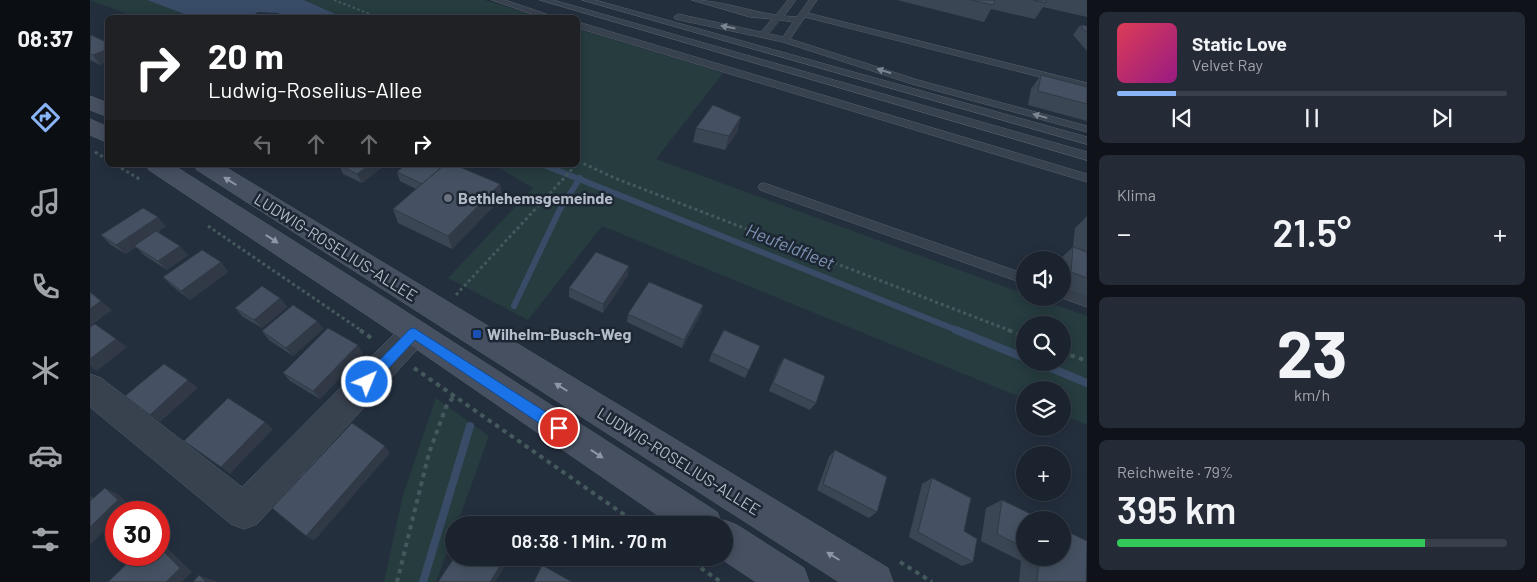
<!DOCTYPE html>
<html lang="de">
<head>
<meta charset="utf-8">
<style>
  body { margin:0; font-family:Barlow,sans-serif; background:#242b36; color:#f1f3f6; height:100vh; display:flex; flex-direction:column; font-size:19px; white-space:nowrap }
  * { box-sizing:border-box; margin:0 }
  p { font-size:16px; color:#a0a4aa }
  .icon { flex:none; width:28px; height:28px; fill:none; stroke:currentColor; stroke-width:2; stroke-linecap:round; stroke-linejoin:round }
  .map { position:relative; flex:1; overflow:hidden }
  .sheet { display:flex; flex-direction:column; gap:12px; padding:12px; background:#0f1319; width:450px }
  .sheet>* { flex:none }
  .banner { position:absolute; left:15px; top:15px; width:475px; height:152px; border-radius:8px; box-shadow:0 2px 12px #0003,0 0 0 1px #39404a; background:#202124; color:#fff; overflow:hidden }
  .fabs { position:absolute; left:926px; top:251px; display:grid; gap:10px }
  .fabs a { display:grid; place-items:center; width:55px; height:55px; border-radius:50%; background:#1b232e; box-shadow:0 2px 12px #0003,0 0 0 1px #39404a; font-size:25px }
  .speed { position:absolute; left:15px; top:501px; display:flex; gap:10px; font-size:25px; font-weight:700; text-align:center }
  .speed>* { display:grid; place-content:center; width:65px; height:65px; border-radius:50%; background:#1b232e; box-shadow:0 2px 12px #0003,0 0 0 1px #39404a; line-height:1 }
  .speed .limit { border:8px solid #d22; background:#fff; color:#111 }
  .pin { position:absolute; display:grid; place-items:center; width:42px; height:42px; color:#fff; margin:-21px; border:2px solid #fff; border-radius:50%; box-shadow:0 1px 5px #0007 }
  .me { position:absolute; width:55px; margin:-28px; rotate:44deg; stroke-linejoin:round; filter:drop-shadow(0 0 4px #0008) }
  .turn { display:flex; align-items:center; gap:18px; height:105px; padding:0 20px; font-size:22px }
  .turn .icon { width:65px; height:65px; stroke-width:2.5 }
  .turn b { display:block; font-size:35px; line-height:42px }
  .lanes { display:flex; align-items:center; height:48px; padding:0 20px; background:#0003; justify-content:center; gap:25px; direction:ltr }
  .lanes .off { opacity:.35 }
  .big { font-size:38px; font-weight:600; line-height:1.1 }
  .sheet .card { flex:1; display:flex; flex-direction:column; justify-content:center; gap:8px; min-width:0; padding:0 18px; border-radius:8px; background:#242b36 }
  .sheet .dial { align-items:center; gap:0 }
  .dial b { font-size:65px; line-height:1 }
  .song { display:flex; align-items:center; gap:15px }
  .cover { width:60px; height:60px; border-radius:8px; background:linear-gradient(135deg,hsl(350 70% 55%),hsl(310 70% 35%)) }
  .played { height:5px; border-radius:2px; background:linear-gradient(90deg,#8ab4f8 15%,#39404a 15%) }
  .keys { display:flex; justify-content:space-around; direction:ltr }
  .heat { display:flex; justify-content:space-between; align-items:center; font-size:28px; direction:ltr }
  .charge { height:8px; border-radius:4px; background:linear-gradient(90deg,#34c759 79%,#39404a 0) }
  .trip { position:absolute; left:355px; top:516px; width:288px; height:50px; border-radius:25px; background:#1b232e; box-shadow:0 2px 12px #0003,0 0 0 1px #39404a; font-weight:600; line-height:50px; text-align:center }
  main { display:flex; flex:1; min-height:0 }
  .menu { display:flex; flex-direction:column; width:90px; justify-content:space-around; align-items:center; background:#0b0e12; color:#a0a4aa }
  .menu .icon { width:35px; height:35px }
  .menu .selected { color:#8ab4f8 }
  .menu b { font-size:22px; color:#f1f3f6 }
  .map>svg:first-child { display:block }
</style>
</head>
<body>
<main>
<nav class="menu">
<b>08:37</b>
<svg class="icon selected" aria-label="directions" viewBox="0 0 24 24"><path d="M12 3l9 9-9 9-9-9zM9 14v-3h6M13 9l2 2-2 2"/></svg>
<svg class="icon" aria-label="music" viewBox="0 0 24 24"><path d="M9 18V5l10-2v13"/><circle cx="6" cy="18" r="3"/><circle cx="16" cy="16" r="3"/></svg>
<svg class="icon" aria-label="phone" viewBox="0 0 24 24"><path d="M5 4h4l2 5-3 2q2 4 5 5l2-3 5 2v4C11 20 4 13 5 4z"/></svg>
<svg class="icon" aria-label="climate" viewBox="0 0 24 24"><path d="M12 3v18M4 7l16 10M4 17L20 7"/></svg>
<svg class="icon" aria-label="car" viewBox="0 0 24 24"><path d="M5 17H2v-5l4-1 3-4h7l3 4 3 1v5h-3M9 17h6M6 11h13"/><circle cx="7" cy="17" r="2"/><circle cx="17" cy="17" r="2"/></svg>
<svg class="icon" aria-label="filters" viewBox="0 0 24 24"><path d="M4 7h16M4 17h16"/><circle cx="9" cy="7" r="2"/><circle cx="15" cy="17" r="2"/></svg>
</nav>
<div class="map">
<svg width="997" height="582" viewBox="0 0 997 582">
  <rect width="100%" height="100%" fill="#242f3e"/>
  <path fill="#263c3f" fill-rule="evenodd" d="M 0,0 L 57,0 L 102,17 L 45,17 Z
    M 214,0 L 394,0 L 451,17 L 252,17 Z
    M 488,29 L 633,73 L 566,159 L 935,294 L 935,298 L 946,298 L 997,316 L 997,425 L 973,415 L 972,390 L 935,390 L 935,399 L 512,226 L 438,320 L 358,278 L 443,188 L 404,165 L 488,165 ZM 935,325 L 972,325 L 972,362 L 935,362 Z
    M 346,398 L 399,436 L 367,525 L 364,525 L 364,534 L 346,582 L 294,582 L 313,495 Z"/>
  <path fill="#394c67" d="M 57,0 L 214,0 L 252,17 L 198,17 L 187,13 L 168,12 L 163,15 L 167,17 L 102,17 Z"/>
  <g fill="none" stroke-linecap="round" stroke-linejoin="round">
    <path stroke="#394c67" stroke-width="6" d="M 454,165 L 869,331
      M 424,306 L 469,211 L 490,178"/>
    <path stroke="#394c67" stroke-width="8" d="M 866,330 L 935,358
      M 947,362 L 997,383
      M 333,582 L 380,426"/>
    <g stroke="#565f6c" stroke-width="1">
      <path id="service" d="M 402,0 L 415,0 L 468,18 L 454,18 Z
        M 450,0 L 463,0 L 997,152 L 997,160 Z
        M 492,0 L 505,0 L 997,137 L 997,144 Z
        M 602,0 C 630,0 658,11 686,15 L 698,0 L 706,0 L 694,16 L 707,17 L 719,0 L 727,0 L 718,13 L 997,83 L 997,89 L 715,17 L 700,39 L 828,80 L 997,126 L 997,132 L 822,84 L 693,42 L 585,19 L 584,17 L 588,14 L 671,32 L 682,19 L 660,17 ZM 690,20 L 703,22 L 693,37 L 679,34 Z
        M 488,22 L 997,174 L 997,182 L 488,28 Z
        M 674,183 L 935,274 L 935,284 L 670,190 L 668,187 L 670,184 Z
        M 972,287 L 997,295 L 997,307 L 972,298 Z"/>
    </g>
    <g stroke="#565f6c" stroke-width="1">
      <path id="minor" d="M 324,321 L 334,324 L 339,333 L 334,342 L 167,524 L 154,529 L 141,524 L 0,407 L 0,374 L 11,378 L 152,487 L 314,324 Z"/>
    </g>
    <g stroke="#565f6c" stroke-width="1">
      <path id="secondary" d="M 0,96 L 18,103 L 18,117 L 0,110 Z
        M 0,119 L 18,127 L 18,143 L 0,135 Z
        M 56,165 L 83,165 L 304,304 L 627,512 L 631,521 L 634,520 L 647,525 L 714,568 L 719,582 L 666,582 L 630,558 L 634,558 L 634,525 L 582,525 L 284,320 L 59,170 Z
        M 104,165 L 132,165 L 798,568 L 803,582 L 749,582 L 107,170 Z"/>
    </g>
    <path stroke="#44595c" stroke-width="2" stroke-dasharray="2.5 2.5" stroke-linecap="butt" d="M 244,0 L 290,18"/>
    <path stroke="#44595c" stroke-width="3" stroke-dasharray="3 3" stroke-linecap="butt" d="M 5,152 L 18,160
      M 488,161 L 527,179 L 921,331
      M 26,165 L 51,180
      M 118,226 L 272,331
      M 366,295 L 486,165"/>
    <path stroke="#44595c" stroke-width="4" stroke-dasharray="4.5 4.5" stroke-linecap="butt" d="M 270,330 L 284,340
      M 918,330 L 935,337
      M 972,352 L 997,361
      M 324,368 L 549,525
      M 596,558 L 631,582
      M 810,562 L 842,582
      M 307,582 L 339,453 L 356,407 L 364,396"/>
    <use href="#service" fill="#38414e" fill-rule="evenodd"/>
    <use href="#minor" fill="#38414e" fill-rule="evenodd"/>
    <use href="#secondary" fill="#465061" fill-rule="evenodd"/>
  </g>
  <path fill="#3b4654" d="M 807,0 L 997,0 L 997,17 L 953,7 L 945,19 L 901,9 L 894,22 Z
    M 990,25 L 997,26 L 997,51 L 983,35 Z
    M 0,36 L 18,43 L 18,61 L 10,65 L 0,60 Z
    M 951,75 L 997,87 L 997,121 L 938,105 L 941,89 Z
    M 606,128 L 648,131 L 635,150 L 603,142 Z
    M 249,165 L 290,165 L 291,168 L 272,183 L 253,174 Z
    M 307,172 L 410,184 L 412,198 L 362,249 L 308,223 L 303,209 L 326,189 L 310,181 Z
    M 997,216 L 997,296 L 972,287 L 972,260 L 969,260 L 983,247 L 985,228 Z
    M 76,226 L 68,232 L 98,255 L 77,270 L 54,255 L 46,247 L 36,254 L 21,245 L 11,235 Z
    M 131,262 L 138,272 L 100,300 L 82,286 L 73,277 Z
    M 538,275 L 513,313 L 479,297 L 479,288 Z
    M 190,298 L 197,307 L 172,328 L 153,317 L 145,308 Z
    M 613,305 L 611,314 L 592,348 L 537,322 L 538,314 Z
    M 227,321 L 233,329 L 203,356 L 179,340 L 172,331 Z
    M 670,346 L 655,378 L 619,361 L 622,353 Z
    M 273,353 L 230,399 L 200,381 L 193,373 Z
    M 694,358 L 726,403 L 720,410 L 679,391 L 689,366 Z
    M 745,450 L 787,512 L 779,518 L 727,490 L 739,457 Z
    M 842,478 L 874,531 L 883,562 L 872,566 L 819,537 L 832,484 Z
    M 912,500 L 935,520 L 935,558 L 972,558 L 996,582 L 929,582 L 931,561 L 891,541 L 896,508 Z"/>
  <path fill="#303945" d="M 18,49 L 18,61 L 10,65 L 3,55 Z
    M 651,117 L 648,131 L 635,150 L 639,136 Z
    M 279,165 L 290,165 L 291,168 L 272,183 L 267,174 Z
    M 410,184 L 412,198 L 362,249 L 358,236 Z
    M 68,217 L 76,226 L 36,254 L 26,245 Z
    M 90,246 L 98,255 L 77,270 L 68,261 Z
    M 131,262 L 138,272 L 100,300 L 91,291 Z
    M 539,266 L 538,275 L 513,313 L 513,304 Z
    M 190,298 L 197,307 L 172,328 L 164,320 Z
    M 11,301 L 22,310 L 0,326 L 0,309 Z
    M 613,305 L 611,314 L 592,348 L 594,340 Z
    M 227,321 L 233,329 L 203,356 L 196,348 Z
    M 26,339 L 37,347 L 7,371 L 0,366 L 0,359 Z
    M 268,345 L 273,353 L 230,399 L 223,391 Z
    M 98,380 L 108,388 L 70,422 L 60,415 Z
    M 175,422 L 183,429 L 140,474 L 131,467 Z
    M 295,446 L 300,453 L 224,541 L 216,536 Z
    M 15,488 L 28,494 L 41,506 L 34,512 L 26,512 L 26,520 L 0,545 L 0,527 Z
    M 0,495 L 14,507 L 0,501 Z
    M 69,542 L 74,545 L 102,572 L 92,582 L 76,582 L 69,547 Z
    M 415,558 L 420,558 L 405,582 L 400,582 Z
    M 109,575 L 126,581 L 127,582 L 116,582 Z"/>
  <path fill="#455162" stroke="#303945" d="M 881,0 L 905,0 L 903,5 Z
    M 943,0 L 956,0 L 956,3 Z
    M 990,25 L 997,26 L 997,33 Z
    M 1,35 L 18,43 L 18,49 L 3,55 L 0,54 Z
    M 951,75 L 997,87 L 997,104 L 948,91 Z
    M 623,105 L 651,117 L 639,136 L 606,128 Z
    M 250,165 L 279,165 L 267,174 Z
    M 315,165 L 354,165 L 332,184 L 307,172 Z
    M 354,165 L 365,165 L 410,184 L 358,236 L 303,209 Z
    M 53,208 L 68,217 L 26,245 L 11,235 Z
    M 66,231 L 90,246 L 68,261 L 44,246 Z
    M 983,247 L 997,252 L 997,278 L 981,272 Z
    M 112,250 L 131,262 L 91,291 L 73,277 Z
    M 506,252 L 539,266 L 513,304 L 479,288 Z
    M 559,282 L 613,305 L 594,340 L 538,314 Z
    M 172,286 L 190,298 L 164,320 L 145,308 Z
    M 0,292 L 11,301 L 0,309 Z
    M 203,305 L 227,321 L 196,348 L 172,331 Z
    M 5,324 L 26,339 L 0,359 L 0,327 Z
    M 238,328 L 268,345 L 223,391 L 193,373 Z
    M 634,330 L 670,346 L 659,370 L 622,353 Z
    M 694,358 L 735,376 L 726,403 L 683,383 Z
    M 74,364 L 98,380 L 60,415 L 35,396 Z
    M 138,398 L 175,422 L 131,467 L 94,441 Z
    M 262,423 L 295,446 L 216,536 L 182,508 Z
    M 745,450 L 797,477 L 787,512 L 733,484 Z
    M 842,478 L 881,498 L 874,531 L 887,539 L 883,562 L 828,532 Z
    M 15,488 L 28,500 L 0,527 L 0,501 Z
    M 912,500 L 953,520 L 935,520 L 935,548 L 907,534 Z
    M 972,529 L 997,541 L 996,582 L 947,582 L 949,558 L 972,558 Z
    M 69,547 L 90,568 L 76,582 L 18,582 L 46,555 L 69,555 Z
    M 364,558 L 415,558 L 400,582 L 348,582 Z
    M 452,565 L 482,582 L 444,582 Z
    M 109,575 L 116,582 L 103,582 Z"/>
  <defs><path id="oneway-solid" d="M-6-.8H1V-3.2L6.5 0L1 3.2V.8H-6Z" transform="scale(1.25)"/></defs>
  <g fill="#7c8592">
    <use href="#oneway-solid" transform="translate(638 27) rotate(-169)"/>
    <use href="#oneway-solid" transform="translate(794 71) rotate(-162)"/>
    <use href="#oneway-solid" transform="translate(950 116) rotate(-164)"/>
  </g>
  <g fill="#8e96a5">
    <use href="#oneway-solid" transform="translate(140 181) rotate(-148)"/>
    <use href="#oneway-solid" transform="translate(182 239) rotate(33)"/>
    <use href="#oneway-solid" transform="translate(471 387) rotate(-148)"/>
    <use href="#oneway-solid" transform="translate(507 454) rotate(34)"/>
    <use href="#oneway-solid" transform="translate(743 556) rotate(-148)"/>
  </g>
  <path fill="#1a73e8" stroke="#114b97" d="M 324,328 L 473,423 L 475,428 L 473,433 L 469,434 L 464,433 L 325,340 L 281,387 L 272,387 L 270,382 L 272,378 L 320,329 Z"/>
  <circle fill="#6b7280" stroke="#1d2633" stroke-width="2" cx="358" cy="198" r="5"/>
  <rect fill="#1a4fb4" stroke="#1d2633" stroke-width="2" x="382" y="329" width="10" height="10" rx="2.5"/>
  <g text-anchor="middle" stroke-width="5" stroke-linejoin="round" paint-order="stroke">
    <g font-size="16" font-weight="bold" fill="#b4bcc9" stroke="#1d2633" text-anchor="start">
      <text x="368" y="204">Bethlehemsgemeinde</text>
      <text x="397" y="340">Wilhelm-Busch-Weg</text>
    </g>
    <g font-size="16" fill="#b4bcc9" stroke="#1d2633">
      <text transform="translate(246 247) rotate(32)" y="6">LUDWIG-ROSELIUS-ALLEE</text>
      <text transform="translate(589 461) rotate(32)" y="6">LUDWIG-ROSELIUS-ALLEE</text>
    </g>
    <g font-size="18" font-style="italic" fill="#7c92b1" stroke="#1d2633">
      <text transform="translate(700 247) rotate(22)" y="6">Heufeldfleet</text>
    </g>
  </g>
</svg>
<div class="fabs">
<a><svg class="icon" aria-label="sound" viewBox="0 0 24 24"><path d="M4 9h4l5-4v14l-5-4H4zM17 9q2 3 0 6"/></svg></a>
<a><svg class="icon" aria-label="search" viewBox="0 0 24 24"><circle cx="10" cy="10" r="6"/><path d="M15 15l6 6"/></svg></a>
<a><svg class="icon" aria-label="layers" viewBox="0 0 24 24"><path d="M12 4l9 5-9 5-9-5zM3 14l9 5 9-5"/></svg></a>
<a>+</a>
<a>−</a>
</div>
<div class="speed"><div class="limit">30</div></div>
<div class="pin" style="left:469px;top:428px;background:#d93025"><svg class="icon" aria-label="arrive" viewBox="0 0 24 24"><path d="M6 21V4h12l-3 4 3 4H6"/></svg></div>
<svg class="me" style="left:277px;top:382px" viewBox="-20 -20 40 40"><circle r="17" fill="#1a73e8" stroke="#fff" stroke-width="3"/><path d="M0-11L8 9 0 5-8 9z" fill="#fff"/></svg>
<div class="trip">08:38 · 1 Min. · 70 m</div>
<div class="banner">
<div class="turn"><svg class="icon" aria-label="right" viewBox="0 0 24 24"><path d="M7 20v-9h11M14 6l5 5-5 5"/></svg><div><b>20 m</b>Ludwig-Roselius-Allee</div></div>
<div class="lanes"><svg class="icon off" aria-label="left" viewBox="0 0 24 24"><path d="M17 20v-9H6M10 6l-5 5 5 5"/></svg><svg class="icon off" aria-label="ahead" viewBox="0 0 24 24"><path d="M12 20V5M6 11l6-6 6 6"/></svg><svg class="icon off" aria-label="ahead" viewBox="0 0 24 24"><path d="M12 20V5M6 11l6-6 6 6"/></svg><svg class="icon" aria-label="right" viewBox="0 0 24 24"><path d="M7 20v-9h11M14 6l5 5-5 5"/></svg></div>
</div>
</div>
<section class="sheet">
<div class="card">
<div class="song"><i class="cover"></i><div><b>Static Love</b><p>Velvet Ray</p></div></div>
<div class="played"></div>
<div class="keys"><svg class="icon" aria-label="previous" viewBox="0 0 24 24"><path d="M18 5L8 12l10 7zM5 5v14"/></svg><svg class="icon" aria-label="pause" viewBox="0 0 24 24"><path d="M8 5v14M16 5v14"/></svg><svg class="icon" aria-label="next" viewBox="0 0 24 24"><path d="M6 5l10 7-10 7zM19 5v14"/></svg></div>
</div>
<div class="card"><p>Klima</p>
<div class="heat"><a>−</a><b class="big">21.5°</b><a>+</a></div>
</div>
<div class="card dial"><b>23</b><p>km/h</p></div>
<div class="card"><p>Reichweite · 79%</p><b class="big">395 km</b><div class="charge"></div></div>
</section>
</main>
</body>
</html>
